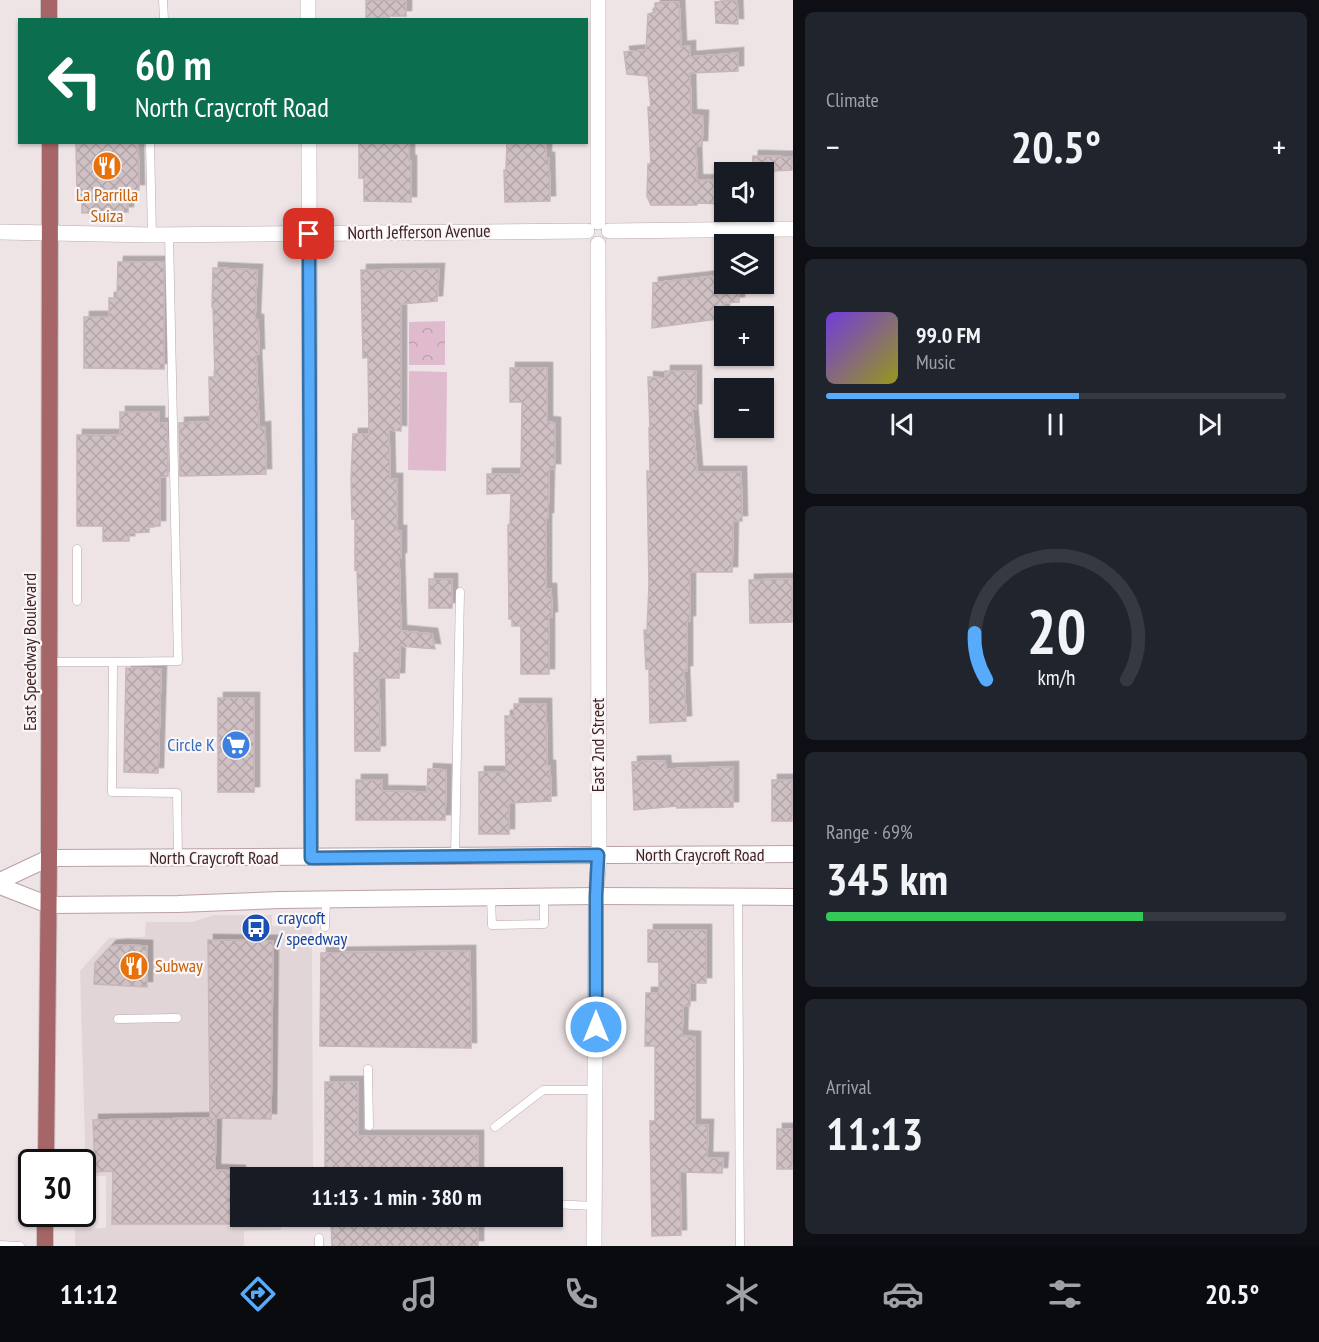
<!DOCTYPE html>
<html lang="en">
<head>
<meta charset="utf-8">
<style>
  body { margin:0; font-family:"PT Sans Narrow",sans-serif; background:#20242c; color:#f1f3f6; height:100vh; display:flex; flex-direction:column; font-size:22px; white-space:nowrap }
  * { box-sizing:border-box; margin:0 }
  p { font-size:20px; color:#9ea1a6 }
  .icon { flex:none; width:33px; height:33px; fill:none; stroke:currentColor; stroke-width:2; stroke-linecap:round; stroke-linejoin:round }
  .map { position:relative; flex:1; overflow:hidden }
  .side { display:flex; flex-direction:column; gap:12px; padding:12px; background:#0d0f14; width:526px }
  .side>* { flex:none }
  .hud { position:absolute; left:18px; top:18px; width:570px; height:126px; border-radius:0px; box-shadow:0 2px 4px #0004; background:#0b6e4f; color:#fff; overflow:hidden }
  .controls { position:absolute; left:714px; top:162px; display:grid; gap:12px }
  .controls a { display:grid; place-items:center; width:60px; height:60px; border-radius:0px; background:#171b24; box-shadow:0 2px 4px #0004; font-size:30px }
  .speed { position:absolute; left:18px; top:1149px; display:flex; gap:12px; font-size:30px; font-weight:700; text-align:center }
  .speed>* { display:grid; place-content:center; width:78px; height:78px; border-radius:50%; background:#171b24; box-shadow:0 2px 4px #0004; line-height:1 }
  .speed .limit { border:3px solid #111; border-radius:9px; background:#fff; color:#111 }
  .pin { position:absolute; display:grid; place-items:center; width:51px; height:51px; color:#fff; margin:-26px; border-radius:12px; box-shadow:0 3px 9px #0006 }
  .me { position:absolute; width:66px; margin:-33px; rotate:0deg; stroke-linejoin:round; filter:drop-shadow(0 0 4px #0008) }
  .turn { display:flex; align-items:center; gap:21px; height:126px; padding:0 18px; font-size:27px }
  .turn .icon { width:78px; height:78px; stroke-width:2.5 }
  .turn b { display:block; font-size:42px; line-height:51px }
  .big { font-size:45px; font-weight:700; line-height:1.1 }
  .side .widget { flex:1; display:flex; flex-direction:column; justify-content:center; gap:9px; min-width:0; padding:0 21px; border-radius:9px; background:#20242c }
  .side .dial { align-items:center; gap:0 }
  .dial svg { height:156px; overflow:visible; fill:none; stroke:#363941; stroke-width:7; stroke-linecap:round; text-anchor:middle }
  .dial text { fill:#f1f3f6; stroke:none }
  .song { display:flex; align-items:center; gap:18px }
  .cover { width:72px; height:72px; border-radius:9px; background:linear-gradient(135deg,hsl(260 70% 55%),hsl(60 70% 35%)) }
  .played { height:6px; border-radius:3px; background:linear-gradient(90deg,#56abfa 55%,#363941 55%) }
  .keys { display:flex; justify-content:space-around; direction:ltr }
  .heat { display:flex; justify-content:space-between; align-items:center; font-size:33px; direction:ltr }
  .charge { height:9px; border-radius:4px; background:linear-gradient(90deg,#34c759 69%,#363941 0) }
  .trip { position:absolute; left:230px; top:1167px; width:333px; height:60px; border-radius:0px; background:#171b24; box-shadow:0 2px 4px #0004; font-weight:700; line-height:60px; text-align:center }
  .tabs { display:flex; height:96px; justify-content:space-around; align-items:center; background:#090b0e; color:#9ea1a6 }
  .tabs .icon { width:42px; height:42px }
  .tabs .on { color:#56abfa }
  .tabs b { font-size:27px; color:#f1f3f6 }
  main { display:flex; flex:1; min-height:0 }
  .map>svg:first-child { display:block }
</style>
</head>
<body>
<main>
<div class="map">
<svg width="793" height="1246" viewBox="0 0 793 1246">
  <defs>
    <pattern id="park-crowns" width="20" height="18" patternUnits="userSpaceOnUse" patternTransform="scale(1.5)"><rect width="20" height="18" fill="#e0bbce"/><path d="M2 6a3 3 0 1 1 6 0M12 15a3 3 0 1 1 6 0" fill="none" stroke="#c1a0b1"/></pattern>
    <pattern id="building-cross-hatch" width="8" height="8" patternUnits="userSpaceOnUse" patternTransform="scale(1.5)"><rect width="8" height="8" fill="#cfc0c3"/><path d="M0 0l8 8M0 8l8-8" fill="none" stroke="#b3a5a7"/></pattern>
    <filter id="shadow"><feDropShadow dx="5.5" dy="-5.5" stdDeviation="0" flood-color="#0004"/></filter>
  </defs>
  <rect width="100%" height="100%" fill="#eee4e6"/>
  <path fill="#e2d5d7" d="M 214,915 L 272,915 L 272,926 L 312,927 L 313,1175 L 281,1175 L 281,1178 L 240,1178 L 240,1216 L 281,1217 L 281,1230 L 244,1231 L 244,1246 L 75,1246 L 75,1229 L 106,1228 L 106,1176 L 86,1176 L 80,971 L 109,938 L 145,937 L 146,922 L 192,922 Z"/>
  <path fill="#e0bbce" d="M 409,371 L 447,372 L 446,471 L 408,470 Z"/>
  <path fill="url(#park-crowns)" d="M 445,321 L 445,365 L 409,365 L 409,322 Z"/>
  <path fill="url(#building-cross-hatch)" stroke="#c8b5b9" stroke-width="1.5" filter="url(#shadow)" d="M 366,0 L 406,0 L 406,16 L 389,16 L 389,20 L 366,20 Z
    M 737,0 L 738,24 L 716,23 L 715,2 Z
    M 679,2 L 681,47 L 690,46 L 690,57 L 738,53 L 738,71 L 690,73 L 691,115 L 703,116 L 702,146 L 696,146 L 697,180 L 724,181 L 724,204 L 697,203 L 697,205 L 651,205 L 647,196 L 648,164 L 651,164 L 648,107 L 651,107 L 648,76 L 627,74 L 624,52 L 646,50 L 648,14 L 655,12 L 655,3 Z
    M 76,142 L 138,142 L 139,190 L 128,190 L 128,212 L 82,213 L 82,197 L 77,197 Z
    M 359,142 L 409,142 L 409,161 L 411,161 L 411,202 L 364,201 L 364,178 L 359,178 Z
    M 507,142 L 546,142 L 546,158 L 549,158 L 550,201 L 505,202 L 504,170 L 506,170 Z
    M 753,156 L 792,157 L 792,170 L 752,172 Z
    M 118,262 L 164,262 L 164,369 L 84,368 L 84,317 L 109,317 L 109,298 L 117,298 Z
    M 213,268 L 257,270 L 255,320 L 258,320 L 259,354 L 256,354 L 259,428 L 265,427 L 266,474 L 180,476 L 179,423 L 210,422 L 209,377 L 215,377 L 213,307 L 212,307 Z
    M 439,269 L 437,301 L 401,304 L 401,431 L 389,430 L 390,479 L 397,479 L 397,531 L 401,531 L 401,558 L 399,558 L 401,631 L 432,634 L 435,649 L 400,646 L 399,678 L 379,678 L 380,751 L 355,751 L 354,653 L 360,653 L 357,569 L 355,570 L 355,519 L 352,519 L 351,479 L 353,434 L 369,434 L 368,357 L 363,358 L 361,270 Z
    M 715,276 L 724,277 L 724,284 L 739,284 L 739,302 L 724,303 L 724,318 L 652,328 L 653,283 Z
    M 510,368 L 547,368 L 547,422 L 555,423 L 555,469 L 549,469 L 548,518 L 546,518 L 546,589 L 551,589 L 552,617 L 549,617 L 549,674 L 521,674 L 521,626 L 512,626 L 512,619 L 509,619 L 508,525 L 510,525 L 511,493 L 487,494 L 487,474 L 521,474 L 522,402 L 510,402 Z
    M 665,371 L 696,371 L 696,409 L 692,409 L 697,472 L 741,472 L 742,521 L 733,521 L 732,572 L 690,572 L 690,621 L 687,621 L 687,671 L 684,671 L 686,721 L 650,723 L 649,669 L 646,669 L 644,630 L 647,631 L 649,584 L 647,471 L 650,472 L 649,428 L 650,428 L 648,377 L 665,378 Z
    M 120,412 L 159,412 L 159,424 L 167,423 L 168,476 L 160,477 L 160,526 L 149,526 L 149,532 L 129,533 L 129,541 L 103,541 L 103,526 L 77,526 L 77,435 L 120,435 Z
    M 429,579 L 452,579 L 452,608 L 429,608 Z
    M 792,579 L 792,622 L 750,623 L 749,580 Z
    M 126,668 L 161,669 L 158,773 L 124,772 Z
    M 218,698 L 254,698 L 254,792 L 218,792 Z
    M 514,704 L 546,704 L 547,766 L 550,766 L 551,801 L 509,803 L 509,834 L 479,834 L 479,772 L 506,772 L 505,716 L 514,716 Z
    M 665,761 L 666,769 L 733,767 L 733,807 L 677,808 L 677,806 L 634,810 L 632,762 Z
    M 428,769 L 446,770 L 445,820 L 356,820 L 356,780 L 382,780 L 382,791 L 427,792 Z
    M 772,780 L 792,780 L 792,821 L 772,821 Z
    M 648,930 L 706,930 L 706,983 L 690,983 L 690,1006 L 683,1006 L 682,1036 L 695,1037 L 695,1125 L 708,1125 L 707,1158 L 723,1158 L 722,1173 L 680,1172 L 681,1235 L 652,1236 L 650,1121 L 655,1121 L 655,1046 L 645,1046 L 646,993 L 659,993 L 659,962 L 648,962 Z
    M 208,940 L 273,941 L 271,1119 L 210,1118 Z
    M 122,945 L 147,946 L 147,987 L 94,984 L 95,963 L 111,946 Z
    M 470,951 L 471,1048 L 320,1046 L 321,953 Z
    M 325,1082 L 358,1082 L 358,1136 L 478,1136 L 478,1178 L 325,1178 Z
    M 216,1118 L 215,1170 L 240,1171 L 240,1224 L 112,1224 L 113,1171 L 95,1172 L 93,1120 Z
    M 777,1129 L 792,1129 L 792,1169 L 777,1169 Z
    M 478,1221 L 478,1246 L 332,1246 L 331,1222 Z"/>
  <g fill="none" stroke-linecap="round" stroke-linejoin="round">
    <g stroke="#baaaac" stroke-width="9">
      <path id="service" d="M 163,0 L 164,20
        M 150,142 L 152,235
        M 77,549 L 77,601
        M 49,662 L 113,662 L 112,792 L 177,793 L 178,857
        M 113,662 L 178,661 L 169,235
        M 455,856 L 460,592
        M 738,897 L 740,1246
        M 491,898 L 492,925 L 544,924 L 544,898
        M 325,927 L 326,900
        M 118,1019 L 177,1018
        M 368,1069 L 369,1126
        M 495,1127 L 543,1090 L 595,1090
        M 552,1204 L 594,1206
        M 319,1238 L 319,1246
        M 0,1245 L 20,1246"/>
    </g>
    <g stroke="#baaaac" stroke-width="16">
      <path id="minor" d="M 308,0 L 308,20
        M 309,142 L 311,858
        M 598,222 L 598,0
        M 609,231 L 793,229
        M 0,232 L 152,235 L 587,231
        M 594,1246 L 596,896 L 599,855 L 598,244"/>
    </g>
    <g stroke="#bba1a4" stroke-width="18">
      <path id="secondary" d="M 0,881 L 49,858 L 793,854
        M 0,886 L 49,905 L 178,904 L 280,900 L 596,896 L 793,897"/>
    </g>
    <g stroke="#cac1c1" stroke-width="18">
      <path id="primary" d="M 49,0 L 49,20
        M 46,1162 L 49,858 L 50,142
        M 45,1246 L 45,1214"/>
    </g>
    <use href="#service" stroke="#fff" stroke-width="8"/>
    <use href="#minor" stroke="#fff" stroke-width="15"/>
    <use href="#secondary" stroke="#fff" stroke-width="16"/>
    <use href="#primary" stroke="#a66567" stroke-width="16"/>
  </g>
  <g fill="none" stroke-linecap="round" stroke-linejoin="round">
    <g stroke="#386fa2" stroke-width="15">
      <path id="route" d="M 309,234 L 311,858 L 598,855 L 596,896 L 596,1027"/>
    </g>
    <use href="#route" stroke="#56abfa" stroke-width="10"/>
  </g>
  <defs>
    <g id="restaurant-disc" transform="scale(1.5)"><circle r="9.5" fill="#e8710a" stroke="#faf5f6"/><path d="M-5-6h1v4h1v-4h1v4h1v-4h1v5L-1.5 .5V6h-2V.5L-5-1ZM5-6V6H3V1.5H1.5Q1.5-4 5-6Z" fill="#fff"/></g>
    <g id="supermarket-disc" transform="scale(1.5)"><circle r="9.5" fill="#3f7fe0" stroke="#faf5f6"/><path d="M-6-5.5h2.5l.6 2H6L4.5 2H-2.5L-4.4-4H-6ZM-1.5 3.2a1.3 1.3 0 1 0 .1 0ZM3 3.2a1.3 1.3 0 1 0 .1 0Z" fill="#fff"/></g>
    <g id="bus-disc" transform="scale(1.5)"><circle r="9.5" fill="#1a4fb4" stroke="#faf5f6"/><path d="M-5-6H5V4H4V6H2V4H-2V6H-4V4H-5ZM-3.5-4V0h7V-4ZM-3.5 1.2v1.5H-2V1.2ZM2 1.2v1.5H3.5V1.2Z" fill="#fff"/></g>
  </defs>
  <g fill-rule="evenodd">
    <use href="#restaurant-disc" x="107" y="166"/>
    <use href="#supermarket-disc" x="236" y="745"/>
    <use href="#bus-disc" x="256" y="928"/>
    <use href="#restaurant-disc" x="134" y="966"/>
  </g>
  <g text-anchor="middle" stroke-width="4.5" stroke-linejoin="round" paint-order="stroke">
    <g font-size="18" fill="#c56008" stroke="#faf5f6">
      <text x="107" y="201">La Parrilla<tspan x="107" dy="21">Suiza</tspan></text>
      <text x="155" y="972" text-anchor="start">Subway</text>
    </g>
    <g font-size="18" fill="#412223" stroke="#faf5f6">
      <text transform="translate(419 232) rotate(-1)" y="6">North Jefferson Avenue</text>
      <text transform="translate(30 652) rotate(-90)" y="6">East Speedway Boulevard</text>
      <text transform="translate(598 745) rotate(-90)" y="6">East 2nd Street</text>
      <text x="700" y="861">North Craycroft Road</text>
      <text x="214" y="864">North Craycroft Road</text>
    </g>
    <g font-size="18" fill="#366cbe" stroke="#faf5f6" text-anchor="end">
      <text x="215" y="751">Circle K</text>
    </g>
    <g font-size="18" fill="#164399" stroke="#faf5f6" text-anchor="start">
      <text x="277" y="924">craycoft<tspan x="277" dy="21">/ speedway</tspan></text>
    </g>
  </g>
</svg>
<div class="controls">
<a><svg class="icon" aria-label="sound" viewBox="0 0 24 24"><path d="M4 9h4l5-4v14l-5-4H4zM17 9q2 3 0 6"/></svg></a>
<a><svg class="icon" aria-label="layers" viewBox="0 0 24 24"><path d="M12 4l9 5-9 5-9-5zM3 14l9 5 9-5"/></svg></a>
<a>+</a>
<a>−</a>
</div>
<div class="speed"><div class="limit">30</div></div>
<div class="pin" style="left:309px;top:234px;background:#d93025"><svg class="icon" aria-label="arrive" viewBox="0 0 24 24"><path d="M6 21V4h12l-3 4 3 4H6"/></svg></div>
<svg class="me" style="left:596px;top:1027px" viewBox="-20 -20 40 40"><circle r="17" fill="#56abfa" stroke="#fff" stroke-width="3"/><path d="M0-11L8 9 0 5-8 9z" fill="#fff"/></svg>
<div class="trip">11:13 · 1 min · 380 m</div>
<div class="hud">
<div class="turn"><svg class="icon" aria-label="left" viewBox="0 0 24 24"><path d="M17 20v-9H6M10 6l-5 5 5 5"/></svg><div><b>60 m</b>North Craycroft Road</div></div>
</div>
</div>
<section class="side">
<div class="widget"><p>Climate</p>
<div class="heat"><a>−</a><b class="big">20.5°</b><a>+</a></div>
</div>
<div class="widget">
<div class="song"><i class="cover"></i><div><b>99.0 FM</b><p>Music</p></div></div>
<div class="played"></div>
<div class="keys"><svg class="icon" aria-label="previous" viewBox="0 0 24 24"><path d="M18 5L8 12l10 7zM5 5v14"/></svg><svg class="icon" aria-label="pause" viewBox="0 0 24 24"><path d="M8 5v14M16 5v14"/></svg><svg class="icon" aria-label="next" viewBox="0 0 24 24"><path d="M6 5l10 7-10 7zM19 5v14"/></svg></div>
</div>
<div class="widget dial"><svg viewBox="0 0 100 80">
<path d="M14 69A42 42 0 1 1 86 69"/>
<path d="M14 69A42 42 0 0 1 8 45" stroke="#56abfa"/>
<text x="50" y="56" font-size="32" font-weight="700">20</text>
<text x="50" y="72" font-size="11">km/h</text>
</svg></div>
<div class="widget"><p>Range · 69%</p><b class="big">345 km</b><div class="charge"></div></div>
<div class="widget"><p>Arrival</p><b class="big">11:13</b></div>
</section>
</main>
<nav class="tabs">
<b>11:12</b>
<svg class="icon on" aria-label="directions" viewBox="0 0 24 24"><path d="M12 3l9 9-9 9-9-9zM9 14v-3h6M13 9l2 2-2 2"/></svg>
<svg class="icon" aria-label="music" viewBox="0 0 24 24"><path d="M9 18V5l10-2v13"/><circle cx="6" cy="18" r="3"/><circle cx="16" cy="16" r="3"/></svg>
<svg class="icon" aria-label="phone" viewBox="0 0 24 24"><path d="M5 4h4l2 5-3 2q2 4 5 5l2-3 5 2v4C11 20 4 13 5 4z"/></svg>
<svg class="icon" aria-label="climate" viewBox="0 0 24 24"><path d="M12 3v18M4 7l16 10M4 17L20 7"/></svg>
<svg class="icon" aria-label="car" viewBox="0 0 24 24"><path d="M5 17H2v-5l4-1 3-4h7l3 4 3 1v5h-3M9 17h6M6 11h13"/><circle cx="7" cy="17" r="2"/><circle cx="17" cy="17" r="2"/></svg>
<svg class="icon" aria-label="filters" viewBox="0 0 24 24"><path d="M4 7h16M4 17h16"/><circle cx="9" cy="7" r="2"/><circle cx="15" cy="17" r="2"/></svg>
<b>20.5°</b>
</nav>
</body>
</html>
